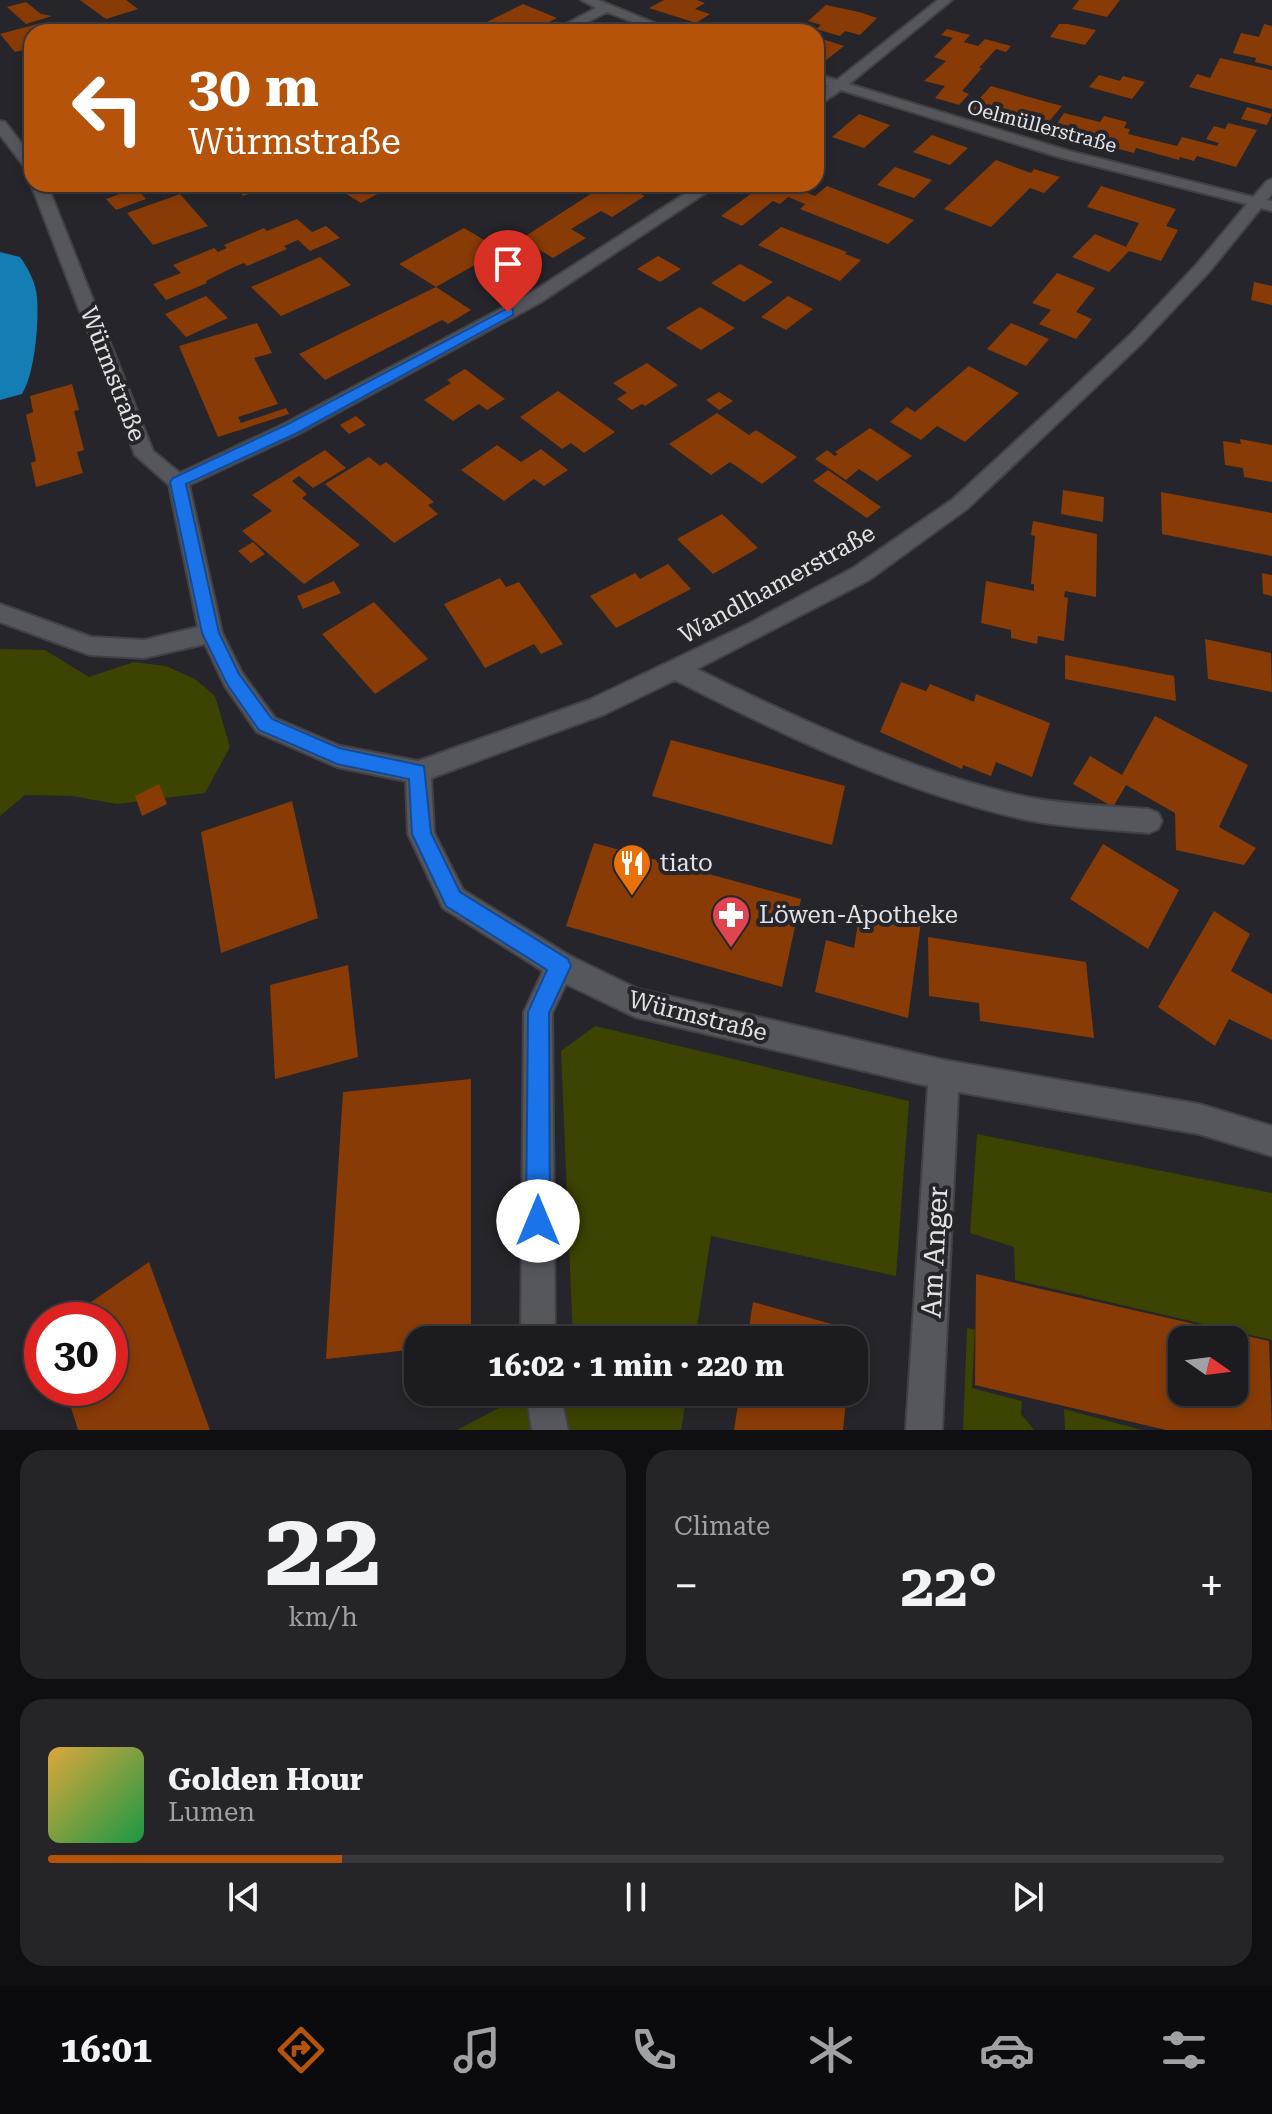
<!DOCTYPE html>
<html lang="en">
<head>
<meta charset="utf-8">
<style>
  body { margin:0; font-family:"Roboto Serif",serif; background:#252529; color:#f1f3f6; height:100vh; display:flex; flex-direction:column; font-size:30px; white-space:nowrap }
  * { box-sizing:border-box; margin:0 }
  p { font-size:26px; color:#a0a1a5 }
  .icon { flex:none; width:44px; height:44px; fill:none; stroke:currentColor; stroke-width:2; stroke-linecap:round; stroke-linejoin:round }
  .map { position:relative; height:1430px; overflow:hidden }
  .drawer { display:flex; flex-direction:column; gap:20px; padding:20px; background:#0f0f12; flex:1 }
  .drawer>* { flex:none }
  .hud { position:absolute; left:24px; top:24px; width:800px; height:168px; border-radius:24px; box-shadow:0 4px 12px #0003,0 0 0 2px #3a3a3e; background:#b45309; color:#fff; overflow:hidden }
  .needle { width:52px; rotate:104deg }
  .fabs { position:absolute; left:1168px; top:1326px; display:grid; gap:16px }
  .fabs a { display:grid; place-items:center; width:80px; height:80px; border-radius:16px; background:#1c1c20; box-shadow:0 4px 12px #0003,0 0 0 2px #3a3a3e; font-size:40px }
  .speed { position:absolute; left:24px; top:1302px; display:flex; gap:16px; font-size:40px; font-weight:700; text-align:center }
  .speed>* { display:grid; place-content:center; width:104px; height:104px; border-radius:50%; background:#1c1c20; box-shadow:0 4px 12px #0003,0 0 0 2px #3a3a3e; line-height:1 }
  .speed .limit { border:12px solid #d22; background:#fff; color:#111 }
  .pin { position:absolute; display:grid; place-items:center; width:68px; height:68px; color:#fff; margin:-82px -34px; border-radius:50% 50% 50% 0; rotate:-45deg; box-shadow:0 0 8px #0007 }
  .pin .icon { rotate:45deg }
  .me { position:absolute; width:88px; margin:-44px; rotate:0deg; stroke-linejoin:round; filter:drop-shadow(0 0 6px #0008) }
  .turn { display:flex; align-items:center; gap:28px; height:168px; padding:0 32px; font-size:36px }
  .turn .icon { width:104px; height:104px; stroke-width:2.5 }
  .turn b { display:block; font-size:56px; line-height:68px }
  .big { font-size:60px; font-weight:700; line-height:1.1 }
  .drawer .card { flex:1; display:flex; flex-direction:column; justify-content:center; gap:12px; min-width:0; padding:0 28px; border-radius:24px; background:#252529 }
  .drawer .dial { align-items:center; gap:0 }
  .dial b { font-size:104px; line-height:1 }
  .song { display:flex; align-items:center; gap:24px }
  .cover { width:96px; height:96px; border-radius:12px; background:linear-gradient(135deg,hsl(40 70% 55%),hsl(140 70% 35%)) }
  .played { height:8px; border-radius:4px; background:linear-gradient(90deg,#b45309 25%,#3a3a3e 25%) }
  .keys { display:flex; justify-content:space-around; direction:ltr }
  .heat { display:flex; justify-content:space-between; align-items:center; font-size:44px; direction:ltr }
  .drawer .tiles { flex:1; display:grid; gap:20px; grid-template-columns:1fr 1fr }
  .card:last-child { grid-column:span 2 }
  .trip { position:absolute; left:404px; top:1326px; width:464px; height:80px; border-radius:24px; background:#1c1c20; box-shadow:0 4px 12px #0003,0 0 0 2px #3a3a3e; font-weight:700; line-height:80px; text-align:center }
  .tabs { display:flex; height:128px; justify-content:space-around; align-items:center; background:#0b0b0d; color:#a0a1a5 }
  .tabs .icon { width:56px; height:56px }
  .tabs .selected { color:#b45309 }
  .tabs b { font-size:36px; color:#f1f3f6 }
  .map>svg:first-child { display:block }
</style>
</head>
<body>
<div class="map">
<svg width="1272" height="1430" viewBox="0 0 1272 1430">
  <rect width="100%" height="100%" fill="#25252b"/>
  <path fill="#3d4300" d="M 0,649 L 45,650 L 89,677 L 134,662 L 166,666 L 195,679 L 215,696 L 230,747 L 205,793 L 117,804 L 72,796 L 25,795 L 0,816 Z
    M 595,1026 L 909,1101 L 896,1276 L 711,1236 L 695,1340 L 573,1340 L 561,1051 Z
    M 977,1134 L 1272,1193 L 1272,1340 L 1015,1280 L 1014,1247 L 970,1233 Z
    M 967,1328 L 975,1330 L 972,1388 L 1022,1401 L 1021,1414 L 1034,1430 L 963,1430 Z
    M 529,1392 L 687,1392 L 681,1430 L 457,1430 Z
    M 1064,1409 L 1142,1430 L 1065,1430 Z"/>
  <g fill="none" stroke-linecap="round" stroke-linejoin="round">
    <path fill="#147db4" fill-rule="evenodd" d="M 0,252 L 20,257 C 28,268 36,283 37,297 C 39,322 35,374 22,394 L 0,400 Z"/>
  </g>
  <path fill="#893b06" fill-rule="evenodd" d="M 80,0 L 126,0 L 138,9 L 106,19 Z
    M 664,0 L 697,0 L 705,3 L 695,9 L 710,14 L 696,23 L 649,8 Z
    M 1079,0 L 1120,0 L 1107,17 L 1072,9 Z
    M 26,2 L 41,14 L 52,16 L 26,24 L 7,7 Z
    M 523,4 L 557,18 L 529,32 L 469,31 Z
    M 826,5 L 859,12 L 877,18 L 860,35 L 845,31 L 840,36 L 816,29 L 821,25 L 808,21 Z
    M 788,22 L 808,27 L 803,32 L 777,31 Z
    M 41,23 L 49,32 L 32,32 L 32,48 L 15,52 L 0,34 Z
    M 1059,24 L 1068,24 L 1096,30 L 1085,45 L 1050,37 Z
    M 1264,24 L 1272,26 L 1272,66 L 1255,62 L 1256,58 L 1233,53 L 1241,33 L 1259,37 Z
    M 947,29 L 970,35 L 964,42 L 978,46 L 985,39 L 1011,46 L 1006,52 L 996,49 L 979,68 L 982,68 L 962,91 L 969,94 L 959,105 L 935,98 L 945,86 L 924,81 L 946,61 L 934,57 L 953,38 L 941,35 Z
    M 816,37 L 844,46 L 824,62 L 816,60 Z
    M 1220,58 L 1272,70 L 1272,109 L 1189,87 L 1197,74 L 1210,78 Z
    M 1099,75 L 1120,81 L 1123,76 L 1145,82 L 1132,99 L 1089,87 Z
    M 991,86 L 1036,99 L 1062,106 L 1046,125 L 1020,117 L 1016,122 L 970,109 Z
    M 1247,107 L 1272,114 L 1267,125 L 1241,119 Z
    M 1064,113 L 1100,122 L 1104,116 L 1127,122 L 1124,128 L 1130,129 L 1128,134 L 1177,146 L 1182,137 L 1217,146 L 1219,143 L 1206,139 L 1214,126 L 1225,129 L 1228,123 L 1257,130 L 1236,167 L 1197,156 L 1194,161 L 1180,157 L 1179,160 L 1136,148 L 1134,153 L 1091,142 L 1093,138 L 1054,128 Z
    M 859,114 L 890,125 L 864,148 L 832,137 Z
    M 932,135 L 968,148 L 950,165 L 913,152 Z
    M 996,160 L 1031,173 L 1034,169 L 1060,177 L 1044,193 L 1030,188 L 991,227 L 944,209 Z
    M 895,167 L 932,180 L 914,198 L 877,185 Z
    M 232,184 L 267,184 L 269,187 L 243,196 Z
    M 330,184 L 396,184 L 361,203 Z
    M 606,184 L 620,184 L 645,196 L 612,217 L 601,211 L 571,229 L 586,238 L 553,258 L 521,239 Z
    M 764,184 L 805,184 L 798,189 L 815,196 L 827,186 L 914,220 L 888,244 L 800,209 L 805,204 L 788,197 L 780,204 L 773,201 L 742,226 L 721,216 Z
    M 1101,186 L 1176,209 L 1166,226 L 1178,230 L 1161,261 L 1129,251 L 1109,272 L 1072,257 L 1095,234 L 1126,247 L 1139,223 L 1087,207 Z
    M 136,188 L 146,199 L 116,210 L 106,199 Z
    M 180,194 L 208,226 L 153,245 L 127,213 Z
    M 297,219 L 312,232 L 326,226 L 340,238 L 310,251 L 298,240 L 284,246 L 287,249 L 247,266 L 244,263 L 234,267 L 206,281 L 207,283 L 166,300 L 153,284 L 181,273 L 173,265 L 214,248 L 218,252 L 227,248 L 224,245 L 264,228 L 267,231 Z
    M 781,227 L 847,252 L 845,254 L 861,260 L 840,281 L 758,245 Z
    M 464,228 L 501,250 L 436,287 L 399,264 Z
    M 658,256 L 681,269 L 660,282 L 637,269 Z
    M 320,257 L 351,285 L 281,316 L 251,287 Z
    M 740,264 L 773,282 L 744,302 L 711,283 Z
    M 1057,273 L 1095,288 L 1076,312 L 1092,319 L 1076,339 L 1039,324 L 1051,310 L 1032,303 Z
    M 1254,282 L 1272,286 L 1272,305 L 1251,300 Z
    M 436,287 L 471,310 L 448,324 L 442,320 L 325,380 L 299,354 Z
    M 206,296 L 228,318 L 186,337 L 165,314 Z
    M 788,296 L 813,309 L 786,330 L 761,317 Z
    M 700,307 L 735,328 L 701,350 L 666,328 Z
    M 257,323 L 272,353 L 254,358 L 278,404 L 238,417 L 241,423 L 286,408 L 289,414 L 218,437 L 179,346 Z
    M 1011,323 L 1049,339 L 1026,366 L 987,349 Z
    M 647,363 L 678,385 L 645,406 L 642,404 L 632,410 L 617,399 L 627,393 L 613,383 Z
    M 969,366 L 1019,393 L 965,442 L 937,426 L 921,440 L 890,422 L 907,407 L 915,412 Z
    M 465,369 L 505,399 L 487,410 L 479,404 L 453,421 L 424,400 L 451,383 L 447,380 Z
    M 72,384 L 79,410 L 74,411 L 84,450 L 77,452 L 83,473 L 36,487 L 31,463 L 36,461 L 26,415 L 33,412 L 30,396 Z
    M 558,391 L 615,432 L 584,453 L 571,443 L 562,449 L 520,417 Z
    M 719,392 L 733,401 L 719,410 L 706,400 Z
    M 717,413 L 749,435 L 756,430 L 797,457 L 762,484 L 730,462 L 711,475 L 669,444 Z
    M 356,416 L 366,425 L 349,434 L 340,425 Z
    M 870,428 L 912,456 L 877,481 L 859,469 L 846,480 L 815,459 L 827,450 L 835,456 L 838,454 L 835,452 Z
    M 1240,439 L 1272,445 L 1272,482 L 1244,477 L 1243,468 L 1225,465 L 1223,441 L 1241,444 Z
    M 497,445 L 521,462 L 541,449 L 568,470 L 544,486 L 534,479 L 504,501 L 461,470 Z
    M 325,450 L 346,468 L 313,488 L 299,476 L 292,481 L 307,494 L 302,498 L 360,545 L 304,584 L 242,531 L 272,511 L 252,495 Z
    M 369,457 L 380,466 L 386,462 L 434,502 L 428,505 L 438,514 L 394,543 L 325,484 Z
    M 828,470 L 881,507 L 867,518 L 813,481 Z
    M 1063,490 L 1104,497 L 1103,522 L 1061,514 Z
    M 1161,492 L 1272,513 L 1272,556 L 1162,534 Z
    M 722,514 L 758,548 L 713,574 L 677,539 Z
    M 1033,521 L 1097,534 L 1096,597 L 1065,591 L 1064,597 L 1068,598 L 1064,641 L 1038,636 L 1037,644 L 1011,638 L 1011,630 L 981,623 L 986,581 L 1034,591 L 1034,584 L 1031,584 L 1035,536 L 1031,535 Z
    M 253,542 L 265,554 L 251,563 L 238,551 Z
    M 668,564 L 691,589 L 616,628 L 590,596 L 635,573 L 640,579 Z
    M 1262,573 L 1272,575 L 1272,596 L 1263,594 Z
    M 500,578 L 506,587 L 519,582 L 563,644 L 541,654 L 534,644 L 485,668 L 444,604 Z
    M 334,581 L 341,593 L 303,609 L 297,596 Z
    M 374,602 L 428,659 L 375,694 L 322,634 Z
    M 1205,639 L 1271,653 L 1272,692 L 1208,679 Z
    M 1065,655 L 1174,676 L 1176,701 L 1065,679 Z
    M 901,682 L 926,691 L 930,684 L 974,702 L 976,694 L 1050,723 L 1032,777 L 996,762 L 991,776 L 963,765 L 962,769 L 880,732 Z
    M 1155,716 L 1248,765 L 1219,827 L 1256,848 L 1244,865 L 1176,850 L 1175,813 L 1126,785 L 1113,807 L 1073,784 L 1090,756 L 1122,775 Z
    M 671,740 L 845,786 L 832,845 L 652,796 Z
    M 159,784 L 167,804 L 142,816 L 135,796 Z
    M 292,801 L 318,918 L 221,953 L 201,832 Z
    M 594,843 L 801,899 L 782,987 L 566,926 Z
    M 1103,844 L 1179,890 L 1148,949 L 1070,899 Z
    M 861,905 L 921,921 L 908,1018 L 815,992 L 826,940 L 854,948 Z
    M 1214,911 L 1250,934 L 1231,971 L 1272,994 L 1272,1040 L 1229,1019 L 1215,1046 L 1158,1007 Z
    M 928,937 L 1086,962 L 1094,1038 L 980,1021 L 979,1003 L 929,996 Z
    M 348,965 L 358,1057 L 275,1079 L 270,985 Z
    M 471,1079 L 471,1340 L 418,1340 L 418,1349 L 326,1359 L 343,1092 Z
    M 149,1262 L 210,1430 L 78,1430 L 65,1388 L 110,1388 L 110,1320 L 65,1320 Z
    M 976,1274 L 1269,1341 L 1272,1430 L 1166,1430 L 975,1385 ZM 1182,1340 L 1234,1340 L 1234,1392 L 1182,1392 Z
    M 753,1302 L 853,1330 L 852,1340 L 747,1340 Z
    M 740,1392 L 847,1392 L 843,1430 L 734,1430 Z"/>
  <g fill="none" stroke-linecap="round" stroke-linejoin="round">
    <g stroke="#414146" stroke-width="4">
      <path id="minor" d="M 581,0 L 598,0 L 677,32 L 658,32 L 607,12 L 568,32 L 551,32 L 596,8 Z
        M 938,0 L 952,0 L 849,84 L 1069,151 L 1253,197 L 1267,181 L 1272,179 L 1272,194 L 1267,200 L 1272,201 L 1272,211 L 1261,208 L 1209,272 L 1142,343 L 967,509 L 869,580 L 697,669 C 802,721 911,772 1027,797 C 1067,805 1109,806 1149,809 L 1158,813 L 1162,821 L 1158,829 L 1149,833 C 1109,829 1067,828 1027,820 C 904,793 787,737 675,680 L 605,714 L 431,778 L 434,833 L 463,890 L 570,956 L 638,989 L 944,1060 L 1199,1104 L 1272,1126 L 1272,1156 L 1199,1134 L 958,1092 L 942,1430 L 906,1430 L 928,1086 L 635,1017 L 566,984 L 552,1013 L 555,1340 L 521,1340 L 524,1012 L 543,971 L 443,908 L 408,834 L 406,781 L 337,767 L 257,732 L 225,686 L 205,644 L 144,658 L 90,655 L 0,622 L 0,604 L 91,637 L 144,640 L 198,627 L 169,485 L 135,455 L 31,184 L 32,183 L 47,184 L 153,451 L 180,473 L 284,424 L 529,294 L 700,184 L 719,184 L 541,302 L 298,434 L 189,485 L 222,633 L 242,673 L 275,718 L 340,746 L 418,761 L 589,700 L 748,624 L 853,568 L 953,499 L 1053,407 L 1130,335 L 1197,264 L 1247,204 L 1059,157 L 841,90 L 816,107 L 816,96 L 828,86 L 816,82 L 816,74 L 837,80 Z
        M 0,121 L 5,122 L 32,157 L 32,172 L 27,170 L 0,135 Z
        M 526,1392 L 560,1392 L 568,1430 L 532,1430 Z"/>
    </g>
    <use href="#minor" fill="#56575d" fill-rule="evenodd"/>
  </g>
  <path fill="#1a73e8" stroke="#114b97" stroke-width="2" d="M 508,308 L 513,309 L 513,315 L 297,433 L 186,484 L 219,633 L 239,674 L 272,719 L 339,748 L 424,766 L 431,833 L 460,892 L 568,959 L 571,966 L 549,1013 L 550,1221 L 547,1229 L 538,1233 L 529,1229 L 526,1221 L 528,1012 L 547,970 L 446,906 L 412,834 L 409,779 L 337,764 L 259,730 L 227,684 L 202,633 L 170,482 L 173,478 L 286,425 Z"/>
  <defs>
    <g id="restaurant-pin" transform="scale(2)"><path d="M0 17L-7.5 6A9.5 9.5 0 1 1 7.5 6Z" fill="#e8710a" stroke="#25252b"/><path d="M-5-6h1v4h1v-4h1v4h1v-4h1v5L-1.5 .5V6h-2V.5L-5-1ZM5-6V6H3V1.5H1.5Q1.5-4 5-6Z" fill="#fff"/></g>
    <g id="pharmacy-pin" transform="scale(2)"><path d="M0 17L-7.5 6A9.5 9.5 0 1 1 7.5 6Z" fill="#e0444e" stroke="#25252b"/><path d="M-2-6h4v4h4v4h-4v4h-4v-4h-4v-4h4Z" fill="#fff"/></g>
  </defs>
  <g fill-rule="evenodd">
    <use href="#restaurant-pin" x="632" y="863"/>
    <use href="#pharmacy-pin" x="731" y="915"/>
  </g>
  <g text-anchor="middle" stroke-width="8" stroke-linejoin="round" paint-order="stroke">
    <g font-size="20" fill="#e2e3e7" stroke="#25252b">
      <text transform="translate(1042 126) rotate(15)" y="7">Oelmüllerstraße</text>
    </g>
    <g font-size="24" fill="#e2e3e7" stroke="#25252b">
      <text transform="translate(113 374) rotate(69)" y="8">Würmstraße</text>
      <text transform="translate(777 584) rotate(-29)" y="8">Wandlhamerstraße</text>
      <text transform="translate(698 1016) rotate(14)" y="8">Würmstraße</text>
    </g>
    <g font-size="24" fill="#e2e3e7" stroke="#25252b" text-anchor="start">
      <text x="660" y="871">tiato</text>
      <text x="759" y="923">Löwen-Apotheke</text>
    </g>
    <g font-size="28" fill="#e2e3e7" stroke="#25252b">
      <text transform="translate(934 1252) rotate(-87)" y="10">Am Anger</text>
    </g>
  </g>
</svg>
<div class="fabs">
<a><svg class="needle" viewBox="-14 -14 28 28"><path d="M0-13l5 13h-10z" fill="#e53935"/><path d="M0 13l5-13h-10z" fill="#a0a1a5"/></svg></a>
</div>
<div class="speed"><div class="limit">30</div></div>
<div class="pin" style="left:508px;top:312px;background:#d93025"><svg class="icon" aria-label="arrive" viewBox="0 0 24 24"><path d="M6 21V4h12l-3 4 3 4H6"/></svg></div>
<svg class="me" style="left:538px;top:1221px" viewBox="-20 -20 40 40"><circle r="19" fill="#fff"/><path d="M0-13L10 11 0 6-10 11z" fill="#1a73e8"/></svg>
<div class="trip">16:02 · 1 min · 220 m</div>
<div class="hud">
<div class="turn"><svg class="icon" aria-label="left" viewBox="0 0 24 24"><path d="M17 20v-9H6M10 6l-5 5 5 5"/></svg><div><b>30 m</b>Würmstraße</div></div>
</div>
</div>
<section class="drawer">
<div class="tiles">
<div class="card dial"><b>22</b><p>km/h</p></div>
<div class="card"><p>Climate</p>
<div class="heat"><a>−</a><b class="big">22°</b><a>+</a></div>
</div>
<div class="card">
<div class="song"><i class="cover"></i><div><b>Golden Hour</b><p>Lumen</p></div></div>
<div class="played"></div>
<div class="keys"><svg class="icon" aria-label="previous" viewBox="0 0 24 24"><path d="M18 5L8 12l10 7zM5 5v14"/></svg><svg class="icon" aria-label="pause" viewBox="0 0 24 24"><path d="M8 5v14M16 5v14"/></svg><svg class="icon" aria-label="next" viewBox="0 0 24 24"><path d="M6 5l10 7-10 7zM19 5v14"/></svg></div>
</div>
</div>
</section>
<nav class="tabs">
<b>16:01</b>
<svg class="icon selected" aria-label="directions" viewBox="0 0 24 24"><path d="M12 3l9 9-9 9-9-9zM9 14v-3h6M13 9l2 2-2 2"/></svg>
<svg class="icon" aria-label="music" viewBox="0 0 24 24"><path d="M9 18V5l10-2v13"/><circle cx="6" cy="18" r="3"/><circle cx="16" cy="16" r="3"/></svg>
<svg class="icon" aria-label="phone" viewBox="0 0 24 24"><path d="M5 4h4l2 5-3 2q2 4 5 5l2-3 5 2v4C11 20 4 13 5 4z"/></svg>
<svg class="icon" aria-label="climate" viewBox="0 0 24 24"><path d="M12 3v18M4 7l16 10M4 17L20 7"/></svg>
<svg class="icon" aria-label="car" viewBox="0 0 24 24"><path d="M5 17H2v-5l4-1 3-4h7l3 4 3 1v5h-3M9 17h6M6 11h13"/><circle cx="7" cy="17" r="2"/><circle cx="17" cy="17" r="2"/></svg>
<svg class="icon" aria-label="filters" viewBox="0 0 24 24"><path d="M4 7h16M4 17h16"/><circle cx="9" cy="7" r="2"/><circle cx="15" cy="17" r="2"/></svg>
</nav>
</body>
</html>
